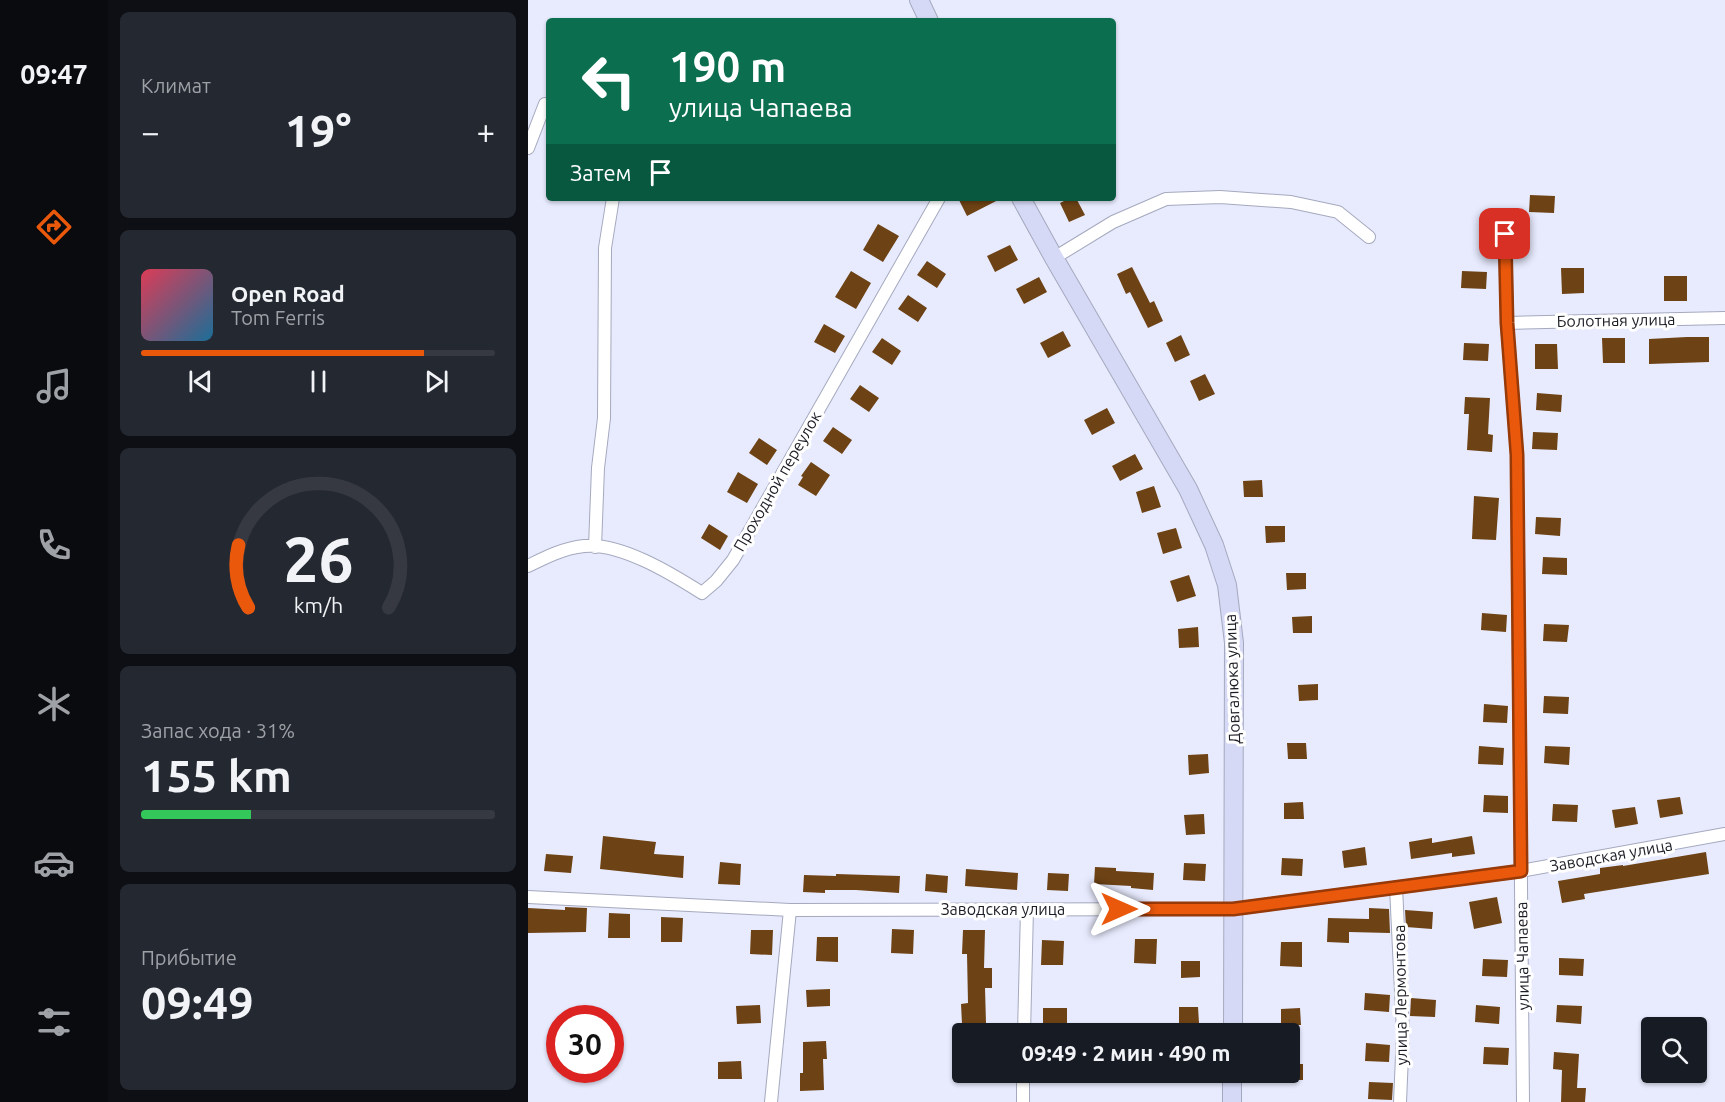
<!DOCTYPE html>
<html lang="ru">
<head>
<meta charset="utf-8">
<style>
  body { margin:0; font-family:Ubuntu,sans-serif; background:#242831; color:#f1f3f6; height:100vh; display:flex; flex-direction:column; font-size:22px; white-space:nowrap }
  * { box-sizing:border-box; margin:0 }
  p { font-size:20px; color:#9ea1a6 }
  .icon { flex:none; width:33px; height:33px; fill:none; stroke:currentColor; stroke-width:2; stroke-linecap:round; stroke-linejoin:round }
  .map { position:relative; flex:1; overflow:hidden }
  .sheet { display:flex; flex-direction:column; gap:12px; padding:12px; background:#0d0f14; width:420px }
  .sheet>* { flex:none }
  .hud { position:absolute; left:18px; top:18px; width:570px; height:183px; border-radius:6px; box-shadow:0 2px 4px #0004; background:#0b6e4f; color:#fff; overflow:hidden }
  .buttons { position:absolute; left:1113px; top:1017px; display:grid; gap:12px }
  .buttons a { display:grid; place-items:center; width:66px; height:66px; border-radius:6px; background:#171b24; box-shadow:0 2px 4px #0004; font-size:30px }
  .speed { position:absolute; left:18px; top:1005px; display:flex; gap:12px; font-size:30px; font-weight:700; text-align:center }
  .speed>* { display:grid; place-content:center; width:78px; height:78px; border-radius:50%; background:#171b24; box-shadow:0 2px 4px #0004; line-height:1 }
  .speed .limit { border:9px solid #d22; background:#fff; color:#111 }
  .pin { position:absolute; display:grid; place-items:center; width:51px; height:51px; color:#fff; margin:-26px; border-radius:12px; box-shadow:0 3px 9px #0006 }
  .me { position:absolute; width:66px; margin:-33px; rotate:90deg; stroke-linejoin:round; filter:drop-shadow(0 0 4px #0008) }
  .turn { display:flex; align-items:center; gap:21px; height:126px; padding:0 24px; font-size:27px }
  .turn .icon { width:78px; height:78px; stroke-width:2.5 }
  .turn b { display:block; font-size:42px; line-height:51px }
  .then { display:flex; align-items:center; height:57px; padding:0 24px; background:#0003; gap:12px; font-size:22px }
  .big { font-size:45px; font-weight:700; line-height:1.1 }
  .sheet .tile { flex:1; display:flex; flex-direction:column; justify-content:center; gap:9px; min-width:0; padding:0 21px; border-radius:9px; background:#242831 }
  .sheet .dial { align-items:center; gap:0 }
  .dial svg { height:156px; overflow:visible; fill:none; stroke:#363941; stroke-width:7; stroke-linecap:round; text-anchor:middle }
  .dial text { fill:#f1f3f6; stroke:none }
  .song { display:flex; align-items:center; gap:18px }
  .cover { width:72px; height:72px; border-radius:9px; background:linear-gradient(135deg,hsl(350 70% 55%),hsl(200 70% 35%)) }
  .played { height:6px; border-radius:3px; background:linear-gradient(90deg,#ea580c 80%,#363941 80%) }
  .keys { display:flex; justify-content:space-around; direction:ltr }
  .heat { display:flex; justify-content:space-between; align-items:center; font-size:33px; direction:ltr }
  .charge { height:9px; border-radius:4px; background:linear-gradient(90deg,#34c759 31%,#363941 0) }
  .trip { position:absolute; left:424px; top:1023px; width:348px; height:60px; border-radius:6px; background:#171b24; box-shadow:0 2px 4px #0004; font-weight:700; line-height:60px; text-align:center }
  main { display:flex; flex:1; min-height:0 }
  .menu { display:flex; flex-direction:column; width:108px; justify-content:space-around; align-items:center; background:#090b0e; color:#9ea1a6 }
  .menu .icon { width:42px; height:42px }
  .menu .active { color:#ea580c }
  .menu b { font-size:27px; color:#f1f3f6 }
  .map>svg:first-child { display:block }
</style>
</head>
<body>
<main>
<nav class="menu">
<b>09:47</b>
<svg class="icon active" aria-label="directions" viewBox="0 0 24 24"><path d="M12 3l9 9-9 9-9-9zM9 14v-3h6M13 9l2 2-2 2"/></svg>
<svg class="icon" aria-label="music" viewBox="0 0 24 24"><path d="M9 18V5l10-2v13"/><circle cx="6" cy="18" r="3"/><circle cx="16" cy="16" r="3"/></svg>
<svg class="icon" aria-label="phone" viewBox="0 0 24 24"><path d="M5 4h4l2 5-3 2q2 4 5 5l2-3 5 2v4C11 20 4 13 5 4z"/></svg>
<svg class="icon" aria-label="climate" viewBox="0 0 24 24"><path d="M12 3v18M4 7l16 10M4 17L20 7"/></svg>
<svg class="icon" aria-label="car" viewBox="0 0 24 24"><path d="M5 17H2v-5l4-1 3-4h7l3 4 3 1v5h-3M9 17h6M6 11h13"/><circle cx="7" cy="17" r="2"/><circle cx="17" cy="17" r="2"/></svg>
<svg class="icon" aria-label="filters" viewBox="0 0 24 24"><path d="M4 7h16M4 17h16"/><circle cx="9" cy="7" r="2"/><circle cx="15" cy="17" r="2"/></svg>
</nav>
<section class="sheet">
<div class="tile"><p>Климат</p>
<div class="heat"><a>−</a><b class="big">19°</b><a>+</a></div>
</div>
<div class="tile">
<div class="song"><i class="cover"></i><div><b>Open Road</b><p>Tom Ferris</p></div></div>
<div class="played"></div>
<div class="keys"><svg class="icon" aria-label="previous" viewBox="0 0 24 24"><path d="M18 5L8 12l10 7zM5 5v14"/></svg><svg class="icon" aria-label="pause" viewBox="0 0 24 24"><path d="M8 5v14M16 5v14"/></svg><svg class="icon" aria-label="next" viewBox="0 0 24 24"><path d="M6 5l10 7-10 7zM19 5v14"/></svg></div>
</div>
<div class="tile dial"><svg viewBox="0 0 100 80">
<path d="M14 69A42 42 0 1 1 86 69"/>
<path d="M14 69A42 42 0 0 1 9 37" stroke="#ea580c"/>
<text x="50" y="56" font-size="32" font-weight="700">26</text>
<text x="50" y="72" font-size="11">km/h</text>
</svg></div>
<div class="tile"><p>Запас хода · 31%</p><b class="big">155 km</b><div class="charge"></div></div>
<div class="tile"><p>Прибытие</p><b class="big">09:49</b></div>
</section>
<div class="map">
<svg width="1197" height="1102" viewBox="0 0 1197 1102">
  <rect width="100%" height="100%" fill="#e8ebfe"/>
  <path fill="#6d4214" d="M 1002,195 L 1027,196 L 1026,213 L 1001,212 Z
    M 430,198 L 474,198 L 439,216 Z
    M 542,198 L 548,198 L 557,215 L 541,222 L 532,203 Z
    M 350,224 L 371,236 L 355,262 L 335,250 Z
    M 482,245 L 490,260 L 467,272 L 459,256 Z
    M 399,261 L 418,274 L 409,288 L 389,275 Z
    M 604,267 L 622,303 L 626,301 L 635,321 L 620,328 L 602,292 L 598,294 L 589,274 Z
    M 1033,268 L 1056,268 L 1056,293 L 1034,294 Z
    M 323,271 L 343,283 L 328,309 L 307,297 Z
    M 934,271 L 959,272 L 958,289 L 933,288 Z
    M 1136,276 L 1159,276 L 1159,301 L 1136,301 Z
    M 511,277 L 519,292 L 496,304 L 488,289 Z
    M 380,295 L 399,308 L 390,322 L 370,309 Z
    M 296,324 L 317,336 L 307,353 L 286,342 Z
    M 535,331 L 543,346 L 520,358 L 512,343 Z
    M 653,335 L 662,355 L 647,362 L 638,343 Z
    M 1159,337 L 1181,337 L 1181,362 L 1121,364 L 1121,339 Z
    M 354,338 L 373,351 L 364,365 L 344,352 Z
    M 1074,338 L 1097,338 L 1097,363 L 1075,363 Z
    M 936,343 L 961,344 L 960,361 L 935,360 Z
    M 1007,344 L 1029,344 L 1030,369 L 1007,369 Z
    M 677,374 L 687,394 L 671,401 L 662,381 Z
    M 332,385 L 351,398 L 341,412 L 322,399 Z
    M 1009,393 L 1034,395 L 1033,412 L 1008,410 Z
    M 937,397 L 962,398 L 960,434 L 965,435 L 964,452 L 939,450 L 941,414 L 936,414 Z
    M 579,408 L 587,423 L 564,435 L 556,420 Z
    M 305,427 L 324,440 L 314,454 L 295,441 Z
    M 1005,432 L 1030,433 L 1029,450 L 1004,449 Z
    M 231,438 L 249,450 L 239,465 L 221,453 Z
    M 607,454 L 615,469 L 592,481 L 584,466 Z
    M 283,462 L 302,475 L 288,496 L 270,485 L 275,477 L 273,476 Z
    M 210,472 L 230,484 L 219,503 L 199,492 Z
    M 734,480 L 735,497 L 716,497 L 715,481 Z
    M 626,486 L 633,507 L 614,513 L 608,492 Z
    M 946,496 L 971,498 L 968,540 L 944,539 Z
    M 1008,517 L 1033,518 L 1032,536 L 1007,534 Z
    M 181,524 L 200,536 L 192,550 L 173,538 Z
    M 737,526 L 757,526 L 757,542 L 738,543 Z
    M 648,528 L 654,548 L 635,554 L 629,533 Z
    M 1015,557 L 1039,558 L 1039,575 L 1014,574 Z
    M 758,573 L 778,573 L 778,589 L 759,590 Z
    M 661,575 L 668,596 L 649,602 L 642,581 Z
    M 954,613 L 979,615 L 978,632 L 953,630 Z
    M 784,616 L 784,633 L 765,633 L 764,617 Z
    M 1016,624 L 1041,625 L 1039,642 L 1015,641 Z
    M 670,627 L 671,647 L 651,648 L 650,629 Z
    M 790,684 L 790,700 L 771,701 L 770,685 Z
    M 1016,696 L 1041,697 L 1040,714 L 1015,713 Z
    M 956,704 L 980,706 L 979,723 L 955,722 Z
    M 759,743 L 778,743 L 779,759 L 760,759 Z
    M 951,746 L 976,748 L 975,765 L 950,764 Z
    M 1017,746 L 1042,747 L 1041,765 L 1016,763 Z
    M 680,754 L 681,773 L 661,775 L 660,755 Z
    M 956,795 L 980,796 L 980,813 L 955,812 Z
    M 1152,797 L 1155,814 L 1132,818 L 1129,800 Z
    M 775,802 L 776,819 L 756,819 L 756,803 Z
    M 1025,804 L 1050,805 L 1049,822 L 1024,821 Z
    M 1107,807 L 1110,824 L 1087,828 L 1084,810 Z
    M 676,814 L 677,834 L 658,835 L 656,815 Z
    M 75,836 L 128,842 L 126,854 L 156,856 L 155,878 L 72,869 Z
    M 944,836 L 947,854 L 924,857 L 924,853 L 883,859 L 881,842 L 904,838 L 904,843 Z
    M 837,847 L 839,865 L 816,868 L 814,851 Z
    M 1178,852 L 1181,874 L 1056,894 L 1057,899 L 1034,903 L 1030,881 L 1072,874 L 1072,868 L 1095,865 L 1095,866 Z
    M 18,854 L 45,856 L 43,873 L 16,871 Z
    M 754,858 L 775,859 L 774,876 L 753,875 Z
    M 192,862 L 213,864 L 212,885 L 190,884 Z
    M 656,863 L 678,864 L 677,881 L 655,880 Z
    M 567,867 L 588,868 L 588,871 L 626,873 L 625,890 L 603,888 L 603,886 L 566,884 Z
    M 438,869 L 490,873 L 489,890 L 437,886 Z
    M 520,873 L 541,874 L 540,891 L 519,890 Z
    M 308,874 L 372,876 L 371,893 L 328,890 L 297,890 L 297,893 L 275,892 L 276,875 L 308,876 Z
    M 398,874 L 420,876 L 419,893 L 397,891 Z
    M 969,897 L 974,923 L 946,929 L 941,902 Z
    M 37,907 L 59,908 L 58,932 L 0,933 L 0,908 L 37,910 Z
    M 841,908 L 861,909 L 862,933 L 821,932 L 821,943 L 799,942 L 800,918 L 841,919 Z
    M 877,910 L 905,912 L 904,929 L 878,927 Z
    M 81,913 L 102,914 L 102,938 L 80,938 Z
    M 133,917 L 155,918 L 154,942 L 133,942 Z
    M 364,929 L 386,930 L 385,954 L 363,953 Z
    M 223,930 L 245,930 L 244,955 L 222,954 Z
    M 435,930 L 457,930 L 456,968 L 464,968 L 464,988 L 457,988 L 458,1023 L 434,1024 L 433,1004 L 440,1003 L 439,954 L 434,954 Z
    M 289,937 L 310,937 L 310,962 L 288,961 Z
    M 607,939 L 629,939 L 628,964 L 606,963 Z
    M 514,940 L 536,941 L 535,965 L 513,965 Z
    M 753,942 L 774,942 L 774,967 L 752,966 Z
    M 1031,958 L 1056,959 L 1055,976 L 1031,975 Z
    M 955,959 L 980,960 L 979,977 L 954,976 Z
    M 653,961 L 672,961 L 672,977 L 653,978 Z
    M 302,989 L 302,1006 L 279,1007 L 278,990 Z
    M 837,993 L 862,995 L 861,1012 L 836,1010 Z
    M 883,998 L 908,1000 L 907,1017 L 882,1016 Z
    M 232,1005 L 233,1023 L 209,1024 L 208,1006 Z
    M 948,1005 L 972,1007 L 971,1024 L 947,1022 Z
    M 1029,1005 L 1054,1006 L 1053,1024 L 1028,1022 Z
    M 651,1007 L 670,1007 L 671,1023 L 651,1023 Z
    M 515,1008 L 539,1008 L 539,1028 L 515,1028 Z
    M 772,1008 L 773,1025 L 753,1025 L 753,1009 Z
    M 298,1041 L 299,1059 L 295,1059 L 296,1090 L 272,1091 L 272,1073 L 275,1073 L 275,1042 Z
    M 838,1043 L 862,1045 L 861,1062 L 837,1061 Z
    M 956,1047 L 981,1048 L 980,1065 L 955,1064 Z
    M 1026,1052 L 1051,1054 L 1049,1088 L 1058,1088 L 1057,1102 L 1033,1102 L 1034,1070 L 1025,1069 Z
    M 213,1061 L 214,1079 L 190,1079 L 190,1062 Z
    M 762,1064 L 775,1064 L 775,1080 L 762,1080 Z
    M 513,1072 L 547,1072 L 547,1083 L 513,1083 Z
    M 841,1082 L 865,1083 L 864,1100 L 840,1099 Z"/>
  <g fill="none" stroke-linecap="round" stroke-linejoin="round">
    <g stroke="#a5a9be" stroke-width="14">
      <path id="street" d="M 0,148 L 17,104 L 21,106
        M 977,234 L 979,323 L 989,455 L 995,1102
        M 526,258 L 585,222 L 638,199 L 692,197 L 763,202 L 810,212 L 841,237
        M 979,323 L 1197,318
        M 67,547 L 70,468 L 76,418 L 77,248 L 85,198
        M 0,566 C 18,557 36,548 56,546 C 92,542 144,574 174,593 L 188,581 L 205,560 L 411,198
        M 868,887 L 875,1033 L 872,1102
        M 0,897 L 262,910 L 705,909 L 993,871 L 1197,834
        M 496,1034 L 499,909
        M 243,1102 L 262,910
        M 495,1102 L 495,1072"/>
    </g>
    <g stroke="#a5a9be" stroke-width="20">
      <path id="secondary" d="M 391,0 L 401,21
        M 493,198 L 526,258 L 660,489 L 686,545 L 699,585 L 706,643 L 705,1034
        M 704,1102 L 704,1072"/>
    </g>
    <use href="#street" stroke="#fff" stroke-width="12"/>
    <use href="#secondary" stroke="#d6d9f5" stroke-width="18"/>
  </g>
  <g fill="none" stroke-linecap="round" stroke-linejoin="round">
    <g stroke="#983908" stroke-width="15">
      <path id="route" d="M 591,909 L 705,909 L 993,871 L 989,455 L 979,323 L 977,234"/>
    </g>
    <use href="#route" stroke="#ea580c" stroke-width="10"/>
  </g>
  <g text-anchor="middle" stroke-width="6" stroke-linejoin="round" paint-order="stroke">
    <g font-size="16" fill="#1b1d25" stroke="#fff">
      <text transform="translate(1088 320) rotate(-1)" y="6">Болотная улица</text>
      <text transform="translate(249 481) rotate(-60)" y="6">Проходной переулок</text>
      <text transform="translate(704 679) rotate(-92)" y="6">Довгалюка улица</text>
      <text transform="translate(1083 855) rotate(-10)" y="6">Заводская улица</text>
      <text x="475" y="915">Заводская улица</text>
      <text transform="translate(994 956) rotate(-91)" y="6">улица Чапаева</text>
      <text transform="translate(872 995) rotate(-91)" y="6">улица Лермонтова</text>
    </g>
  </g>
</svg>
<div class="buttons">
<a><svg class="icon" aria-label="search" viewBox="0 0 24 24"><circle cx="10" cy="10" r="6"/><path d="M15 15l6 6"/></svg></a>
</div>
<div class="speed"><div class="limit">30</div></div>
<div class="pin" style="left:977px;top:234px;background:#d93025"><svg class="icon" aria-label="arrive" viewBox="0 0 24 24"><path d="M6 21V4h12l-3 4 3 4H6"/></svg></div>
<svg class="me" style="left:591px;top:909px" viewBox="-20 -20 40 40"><path d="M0-17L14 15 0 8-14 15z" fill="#ea580c" stroke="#fff" stroke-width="4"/></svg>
<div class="trip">09:49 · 2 мин · 490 m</div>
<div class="hud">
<div class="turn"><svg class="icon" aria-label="left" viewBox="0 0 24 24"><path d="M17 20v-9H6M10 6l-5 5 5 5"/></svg><div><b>190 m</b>улица Чапаева</div></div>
<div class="then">Затем<svg class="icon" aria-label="arrive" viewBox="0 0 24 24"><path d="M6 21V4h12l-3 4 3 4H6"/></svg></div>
</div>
</div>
</main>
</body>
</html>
